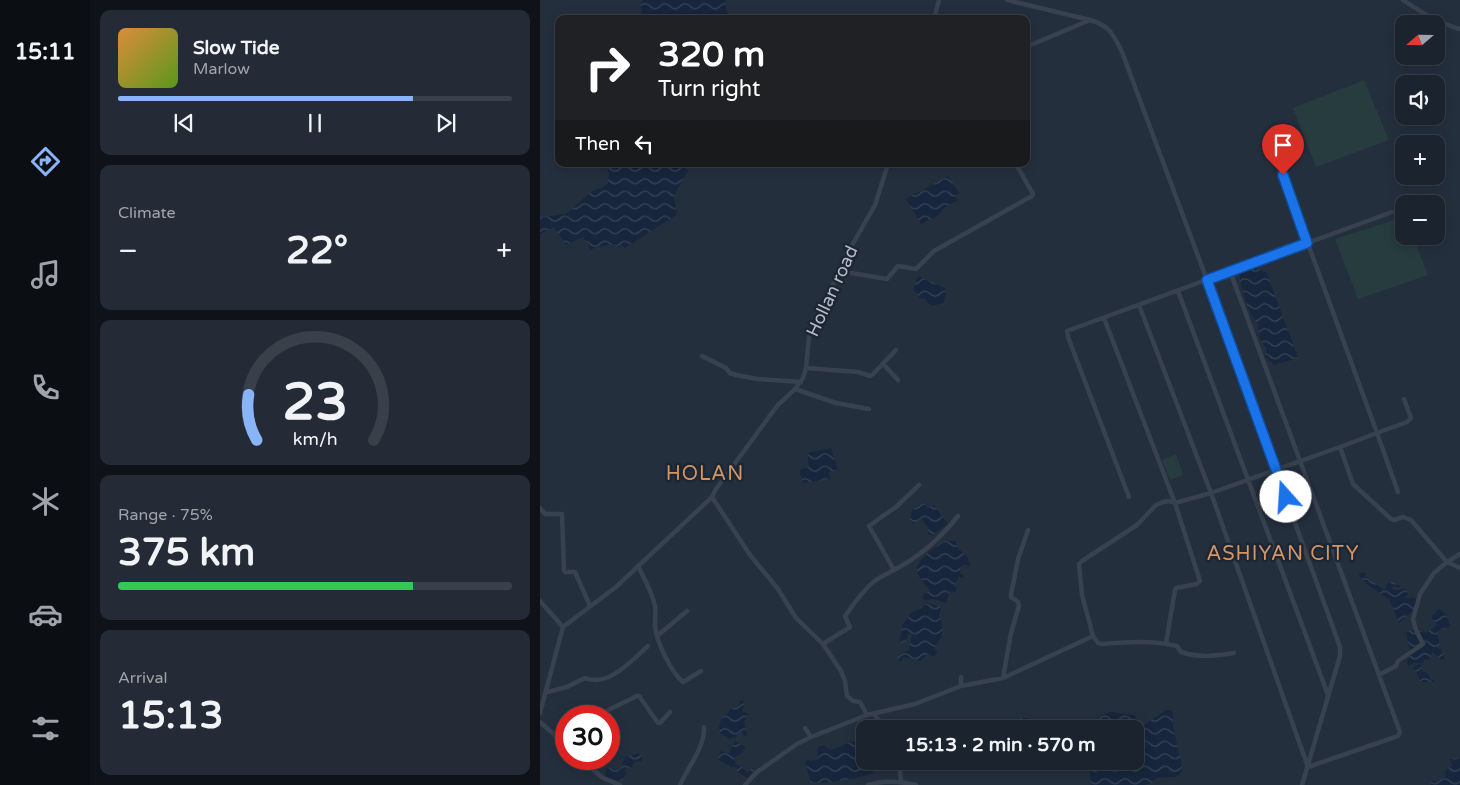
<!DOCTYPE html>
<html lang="en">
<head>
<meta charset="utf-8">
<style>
  body { margin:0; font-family:"Varela Round",sans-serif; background:#242b36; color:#f1f3f6; height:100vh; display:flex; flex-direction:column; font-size:19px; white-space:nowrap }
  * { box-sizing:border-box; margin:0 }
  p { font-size:16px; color:#a0a4aa }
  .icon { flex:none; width:28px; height:28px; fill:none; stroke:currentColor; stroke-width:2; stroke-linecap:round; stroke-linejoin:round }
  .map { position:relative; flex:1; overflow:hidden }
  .side { display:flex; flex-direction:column; gap:10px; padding:10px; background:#0f1319; width:450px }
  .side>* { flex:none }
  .top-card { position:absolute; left:15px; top:15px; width:475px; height:152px; border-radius:10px; box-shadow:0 2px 12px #0003,0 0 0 1px #39404a; background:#202124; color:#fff; overflow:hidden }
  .needle { width:32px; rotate:250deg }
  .tools { position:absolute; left:855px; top:15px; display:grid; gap:10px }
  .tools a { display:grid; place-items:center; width:50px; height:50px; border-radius:10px; background:#1b232e; box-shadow:0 2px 12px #0003,0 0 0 1px #39404a; font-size:25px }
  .speed { position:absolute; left:15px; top:705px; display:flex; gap:10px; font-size:25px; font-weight:700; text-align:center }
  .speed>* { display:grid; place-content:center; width:65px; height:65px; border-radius:50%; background:#1b232e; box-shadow:0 2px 12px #0003,0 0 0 1px #39404a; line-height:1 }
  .speed .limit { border:8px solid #d22; background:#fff; color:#111 }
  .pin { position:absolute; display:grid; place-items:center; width:42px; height:42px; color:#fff; margin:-51px -21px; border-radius:50% 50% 50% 0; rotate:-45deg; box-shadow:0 0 5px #0007 }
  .pin .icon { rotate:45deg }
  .me { position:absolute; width:55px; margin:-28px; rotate:341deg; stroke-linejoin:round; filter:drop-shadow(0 0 4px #0008) }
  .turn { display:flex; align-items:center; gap:18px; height:105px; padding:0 20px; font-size:22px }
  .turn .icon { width:65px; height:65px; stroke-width:2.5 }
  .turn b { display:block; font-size:35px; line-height:42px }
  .then { display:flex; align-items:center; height:48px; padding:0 20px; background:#0003; gap:10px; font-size:19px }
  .big { font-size:38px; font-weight:700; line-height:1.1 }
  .side .widget { flex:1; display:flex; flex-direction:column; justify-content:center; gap:8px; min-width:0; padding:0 18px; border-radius:10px; background:#242b36 }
  .side .dial { align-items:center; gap:0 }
  .dial svg { height:130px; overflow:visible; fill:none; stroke:#39404a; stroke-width:7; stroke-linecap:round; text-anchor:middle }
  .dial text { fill:#f1f3f6; stroke:none }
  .song { display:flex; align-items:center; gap:15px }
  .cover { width:60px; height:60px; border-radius:8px; background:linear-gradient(135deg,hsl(30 70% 55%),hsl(90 70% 35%)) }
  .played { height:5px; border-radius:2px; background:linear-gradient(90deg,#8ab4f8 75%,#39404a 75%) }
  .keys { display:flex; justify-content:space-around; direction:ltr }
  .heat { display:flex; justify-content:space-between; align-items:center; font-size:28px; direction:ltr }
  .charge { height:8px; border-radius:4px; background:linear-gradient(90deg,#34c759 75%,#39404a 0) }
  .trip { position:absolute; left:316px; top:720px; width:288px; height:50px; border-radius:10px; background:#1b232e; box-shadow:0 2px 12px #0003,0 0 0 1px #39404a; font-weight:700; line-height:50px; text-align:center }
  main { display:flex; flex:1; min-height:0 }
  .tab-bar { display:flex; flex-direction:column; width:90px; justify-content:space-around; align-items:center; background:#0b0e12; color:#a0a4aa }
  .tab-bar .icon { width:35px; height:35px }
  .tab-bar .selected { color:#8ab4f8 }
  .tab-bar b { font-size:22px; color:#f1f3f6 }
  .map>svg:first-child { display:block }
</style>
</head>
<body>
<main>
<nav class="tab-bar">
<b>15:11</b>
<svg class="icon selected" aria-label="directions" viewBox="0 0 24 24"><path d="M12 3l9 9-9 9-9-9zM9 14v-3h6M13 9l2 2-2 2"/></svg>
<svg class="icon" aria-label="music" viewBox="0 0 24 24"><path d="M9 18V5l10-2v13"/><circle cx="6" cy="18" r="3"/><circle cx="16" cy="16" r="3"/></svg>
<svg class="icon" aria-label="phone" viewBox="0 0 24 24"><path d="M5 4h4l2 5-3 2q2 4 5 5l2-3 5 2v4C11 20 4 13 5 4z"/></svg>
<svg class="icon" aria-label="climate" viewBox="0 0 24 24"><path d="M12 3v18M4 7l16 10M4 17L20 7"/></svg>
<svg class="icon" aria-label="car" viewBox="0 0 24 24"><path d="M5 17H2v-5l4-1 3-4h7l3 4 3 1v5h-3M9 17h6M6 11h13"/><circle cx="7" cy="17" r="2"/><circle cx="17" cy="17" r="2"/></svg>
<svg class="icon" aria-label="filters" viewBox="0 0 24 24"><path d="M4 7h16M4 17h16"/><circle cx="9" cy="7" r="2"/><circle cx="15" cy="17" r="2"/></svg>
</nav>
<section class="side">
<div class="widget">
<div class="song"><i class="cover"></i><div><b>Slow Tide</b><p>Marlow</p></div></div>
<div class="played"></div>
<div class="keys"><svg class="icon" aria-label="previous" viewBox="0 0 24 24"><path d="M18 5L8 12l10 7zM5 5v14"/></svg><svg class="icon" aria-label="pause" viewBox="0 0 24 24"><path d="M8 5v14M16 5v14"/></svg><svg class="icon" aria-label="next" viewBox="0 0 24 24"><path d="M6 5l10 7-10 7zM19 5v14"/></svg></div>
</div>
<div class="widget"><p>Climate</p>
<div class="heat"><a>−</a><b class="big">22°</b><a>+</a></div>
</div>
<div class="widget dial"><svg viewBox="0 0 100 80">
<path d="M14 69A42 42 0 1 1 86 69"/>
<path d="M14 69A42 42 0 0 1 9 41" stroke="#8ab4f8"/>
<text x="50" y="56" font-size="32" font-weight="700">23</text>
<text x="50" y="72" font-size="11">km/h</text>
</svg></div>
<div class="widget"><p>Range · 75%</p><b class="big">375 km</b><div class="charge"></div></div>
<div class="widget"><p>Arrival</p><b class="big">15:13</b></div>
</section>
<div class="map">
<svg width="920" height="785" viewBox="0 0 920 785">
  <defs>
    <pattern id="water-waves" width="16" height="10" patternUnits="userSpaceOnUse" patternTransform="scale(1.25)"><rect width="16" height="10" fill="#17263c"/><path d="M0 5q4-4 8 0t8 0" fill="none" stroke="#364457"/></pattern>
  </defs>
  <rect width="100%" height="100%" fill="#242f3e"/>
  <path fill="#263c3f" d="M 824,80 L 849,140 L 776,167 L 753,108 Z
    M 864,217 L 864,236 L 873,236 L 888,275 L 818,299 L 795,239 Z
    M 636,454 L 643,475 L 630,480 L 622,460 Z"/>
  <path fill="url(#water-waves)" d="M 103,0 L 185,0 L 188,19 L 104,19 C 101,11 99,7 103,0 Z
    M 66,164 L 151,164 L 145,168 L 148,171 L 134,196 L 137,213 L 135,216 L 85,248 L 81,245 L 78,248 L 75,244 C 67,246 57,245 51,250 L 43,237 L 26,245 L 14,227 L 0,234 L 0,217 L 26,214 L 52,191 L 64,187 L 68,183 L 69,174 Z
    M 408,176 L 419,193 L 414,196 L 418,200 L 404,208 L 399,215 L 381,224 L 366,199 Z
    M 714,267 L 727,273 L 758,358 L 734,365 L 725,356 L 727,350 L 720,339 L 718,324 L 713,318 L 705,301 L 699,274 L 704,268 Z
    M 378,276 L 405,288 L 406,292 L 407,292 L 405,296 L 404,303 L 391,306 L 390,304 L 388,304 L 386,299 L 379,298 L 378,294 L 373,290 Z
    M 291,448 L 298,470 L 289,472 L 290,479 L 263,483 L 259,470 L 269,467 L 267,453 Z
    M 384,502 L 388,509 L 394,505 L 408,524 L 393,535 L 389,535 L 387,531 L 389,529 L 381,518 L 373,524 L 370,520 L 372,510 Z
    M 406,540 L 416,541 C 416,549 423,552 428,558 L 430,566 L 421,566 L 420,573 L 424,575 L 424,578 L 419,577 L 414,586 L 417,588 L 415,592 L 410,591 L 406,603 L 393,599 L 384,600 L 382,597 L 384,593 L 390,591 C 386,585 378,578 377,571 C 375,560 398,545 406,540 Z
    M 824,572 L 826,574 L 825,576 L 832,582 L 836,582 L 837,585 L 845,591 L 847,584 L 852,582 L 861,586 L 858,588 L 855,586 L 852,587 L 853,590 L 860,590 L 864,588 L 869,594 L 864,597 L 869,598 L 874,597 L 879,601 L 875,609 L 859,623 L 849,599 L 829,586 L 818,574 Z
    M 387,602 L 401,608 L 399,615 C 405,633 404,633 394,649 L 398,651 L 393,657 L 388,654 L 380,661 L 363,657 L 361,662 L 357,659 L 360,654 L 369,650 L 372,635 L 369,633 L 365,642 L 360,643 L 360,638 L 363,624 L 371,612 L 381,609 Z
    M 899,608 L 907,616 L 910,626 L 905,630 L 901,628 L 897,634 L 900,646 L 897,647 L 898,649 L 901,649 L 905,659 L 900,659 L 892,652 L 890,659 L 884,660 L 883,663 L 874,663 L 868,666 L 867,661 L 871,655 L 866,633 C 872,628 880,630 886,633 L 897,625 L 891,617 Z
    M 881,664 L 882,671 L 887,673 L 892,680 L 894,680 L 893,682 L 881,682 L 873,667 Z
    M 201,700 L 205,702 L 202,711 L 209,714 L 204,722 L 207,735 L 204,736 L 201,731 L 197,734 L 196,737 L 190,739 L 180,733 L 179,726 L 182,717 L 187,714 L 191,708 L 197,708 Z
    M 626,710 L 631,710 L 633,714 L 632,721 L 642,767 L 641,773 L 635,777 L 617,778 L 612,783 L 604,785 L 551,785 L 549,769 L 551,761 L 595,761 L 595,729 L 478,729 L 480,717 L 511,722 L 523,728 L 553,724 L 559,717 L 570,712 L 594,715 L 602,726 L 606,724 Z
    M 317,740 L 320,741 L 325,749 L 325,761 L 332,763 L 334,769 L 333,773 C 325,778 279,785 271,783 L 265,763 L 267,760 L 272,761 L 279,759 L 277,751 L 278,747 L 284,745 L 290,750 Z
    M 195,741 L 206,747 L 202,753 L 194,758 L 196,764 L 208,772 L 212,768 L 215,770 L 207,778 L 197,771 L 197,767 L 192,767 L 178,760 L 180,751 L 185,752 L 185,754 L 189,753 Z
    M 99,753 L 102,756 L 102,761 L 94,762 L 91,768 L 85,769 L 86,774 L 82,782 L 66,777 L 65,773 L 67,767 L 80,770 L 85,757 Z
    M 910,758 L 920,759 L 920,785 L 891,785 L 891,780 L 897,782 L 906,776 L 905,773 L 907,768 L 912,766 Z"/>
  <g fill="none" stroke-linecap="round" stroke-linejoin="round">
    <path stroke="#38414e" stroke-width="4.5" d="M 467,0 L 550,20 L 486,47
      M 863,0 C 882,13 898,23 920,29
      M 394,19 L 399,0
      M 550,20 C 570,26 573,34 582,52 L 667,280 L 800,647 L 800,656 L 762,785
      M 743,175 L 837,433 L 800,447 L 813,484 L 850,518 L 854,520 L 863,517 L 871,520 L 907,562 L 920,568
      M 299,271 L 347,279 L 358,266 L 376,269 L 394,251 L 492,196 L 493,194 L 476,164
      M 638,291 L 788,695
      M 599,305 L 671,493 L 768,767 L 858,736 L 860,732 L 690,271
      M 564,318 L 635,503 L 660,581 L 657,584 L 636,588 L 635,590 L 626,643
      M 162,356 L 186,368 L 190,373 L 196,375 L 218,379 L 261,382
      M 343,364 L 358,380
      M 266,368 L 318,372 L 330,376 L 333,374 L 356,350
      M 255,389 L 296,403 L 329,409
      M 858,492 L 837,433 L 867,422 L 871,418 L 864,399
      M 172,497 L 210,555 L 238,589 L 256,618 L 283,644 L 301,671 L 305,681 L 307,696 L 313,701 L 320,702 L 327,715
      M 589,497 L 528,337 L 527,331 L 852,212
      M 0,508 L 5,514 L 22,514 L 24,570 L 25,572 L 35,572 L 50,606
      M 98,566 C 104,578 112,592 115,606 C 116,612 115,619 115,626 C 116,641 131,672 143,682 L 161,671
      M 354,570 C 379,557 400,539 418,516
      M 0,601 L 23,627
      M 117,636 L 147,611
      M 553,636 L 542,595 L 539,564 L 542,561 L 597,525 L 616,505 L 623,502 L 629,501 L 635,503 L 671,493 L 800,447
      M 283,644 L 310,627 L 305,616 C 314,604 324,588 336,580 C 342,576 348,573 354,570 L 329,526 L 356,507 L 379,485
      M 839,675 L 856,666 L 858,661 L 883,644 L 876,630 L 873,619 L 880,594 L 894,573 L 907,562 L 920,554
      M 421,677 L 421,686
      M 463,678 L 471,633 L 479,606 L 478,602 L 471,597 L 471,595 L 478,559 L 488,530
      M 7,692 L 27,687 L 45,678 C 68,688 92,660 108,646
      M 0,713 L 23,627 L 76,587 L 172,497 L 176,489 L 237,406 L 255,389 L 263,378 L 266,368 L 269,337 L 307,254 L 335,205 L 348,164
      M 334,714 L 346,729
      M 56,716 L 97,696 L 99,696 L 118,723 L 120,723 L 130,712
      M 0,722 L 26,745
      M 265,728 L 271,737
      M 69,733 L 77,727
      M 40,759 L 63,778 L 80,785
      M 359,761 L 361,782
      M 140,785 C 148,767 165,747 164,727
      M 205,785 L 217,772 L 257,744 L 271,737 L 327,715 L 375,704 L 421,686 L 463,678 L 553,636 L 558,643 L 563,644 C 587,642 612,640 637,646 L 641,652 C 659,658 675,656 694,653
      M 328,785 C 344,780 360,781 376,785"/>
  </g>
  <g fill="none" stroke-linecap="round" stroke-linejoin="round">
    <g stroke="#114b97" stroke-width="12">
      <path id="route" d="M 743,175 L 767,243 L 667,280 L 746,497"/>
    </g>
    <use href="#route" stroke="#1a73e8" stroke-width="9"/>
  </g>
  <g text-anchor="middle" stroke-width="5" stroke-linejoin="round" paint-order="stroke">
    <g font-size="18" fill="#b4bcc9" stroke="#1d2633">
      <text transform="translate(292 291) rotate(-65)" y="6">Hollan road</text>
    </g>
    <g font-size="20" letter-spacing="1" fill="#d59563" stroke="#1d2633">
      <text x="165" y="480">HOLAN</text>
      <text x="743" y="560">ASHIYAN CITY</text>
    </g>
  </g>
</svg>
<div class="tools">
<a><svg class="needle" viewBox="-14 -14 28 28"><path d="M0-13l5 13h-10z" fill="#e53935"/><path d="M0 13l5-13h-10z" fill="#a0a4aa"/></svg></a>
<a><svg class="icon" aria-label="sound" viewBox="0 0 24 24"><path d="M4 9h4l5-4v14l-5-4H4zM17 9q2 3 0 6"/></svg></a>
<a>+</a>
<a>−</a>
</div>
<div class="speed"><div class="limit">30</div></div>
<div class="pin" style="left:743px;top:175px;background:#d93025"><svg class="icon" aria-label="arrive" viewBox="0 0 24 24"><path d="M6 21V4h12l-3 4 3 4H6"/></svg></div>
<svg class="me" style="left:746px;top:497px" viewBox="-20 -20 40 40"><circle r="19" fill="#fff"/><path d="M0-13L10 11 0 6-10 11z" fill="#1a73e8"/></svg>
<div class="trip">15:13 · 2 min · 570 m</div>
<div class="top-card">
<div class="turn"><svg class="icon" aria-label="right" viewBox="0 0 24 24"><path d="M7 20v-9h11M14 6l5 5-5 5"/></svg><div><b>320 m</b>Turn right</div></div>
<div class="then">Then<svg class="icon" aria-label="left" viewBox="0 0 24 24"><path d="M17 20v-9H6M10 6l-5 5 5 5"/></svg></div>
</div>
</div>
</main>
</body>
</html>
